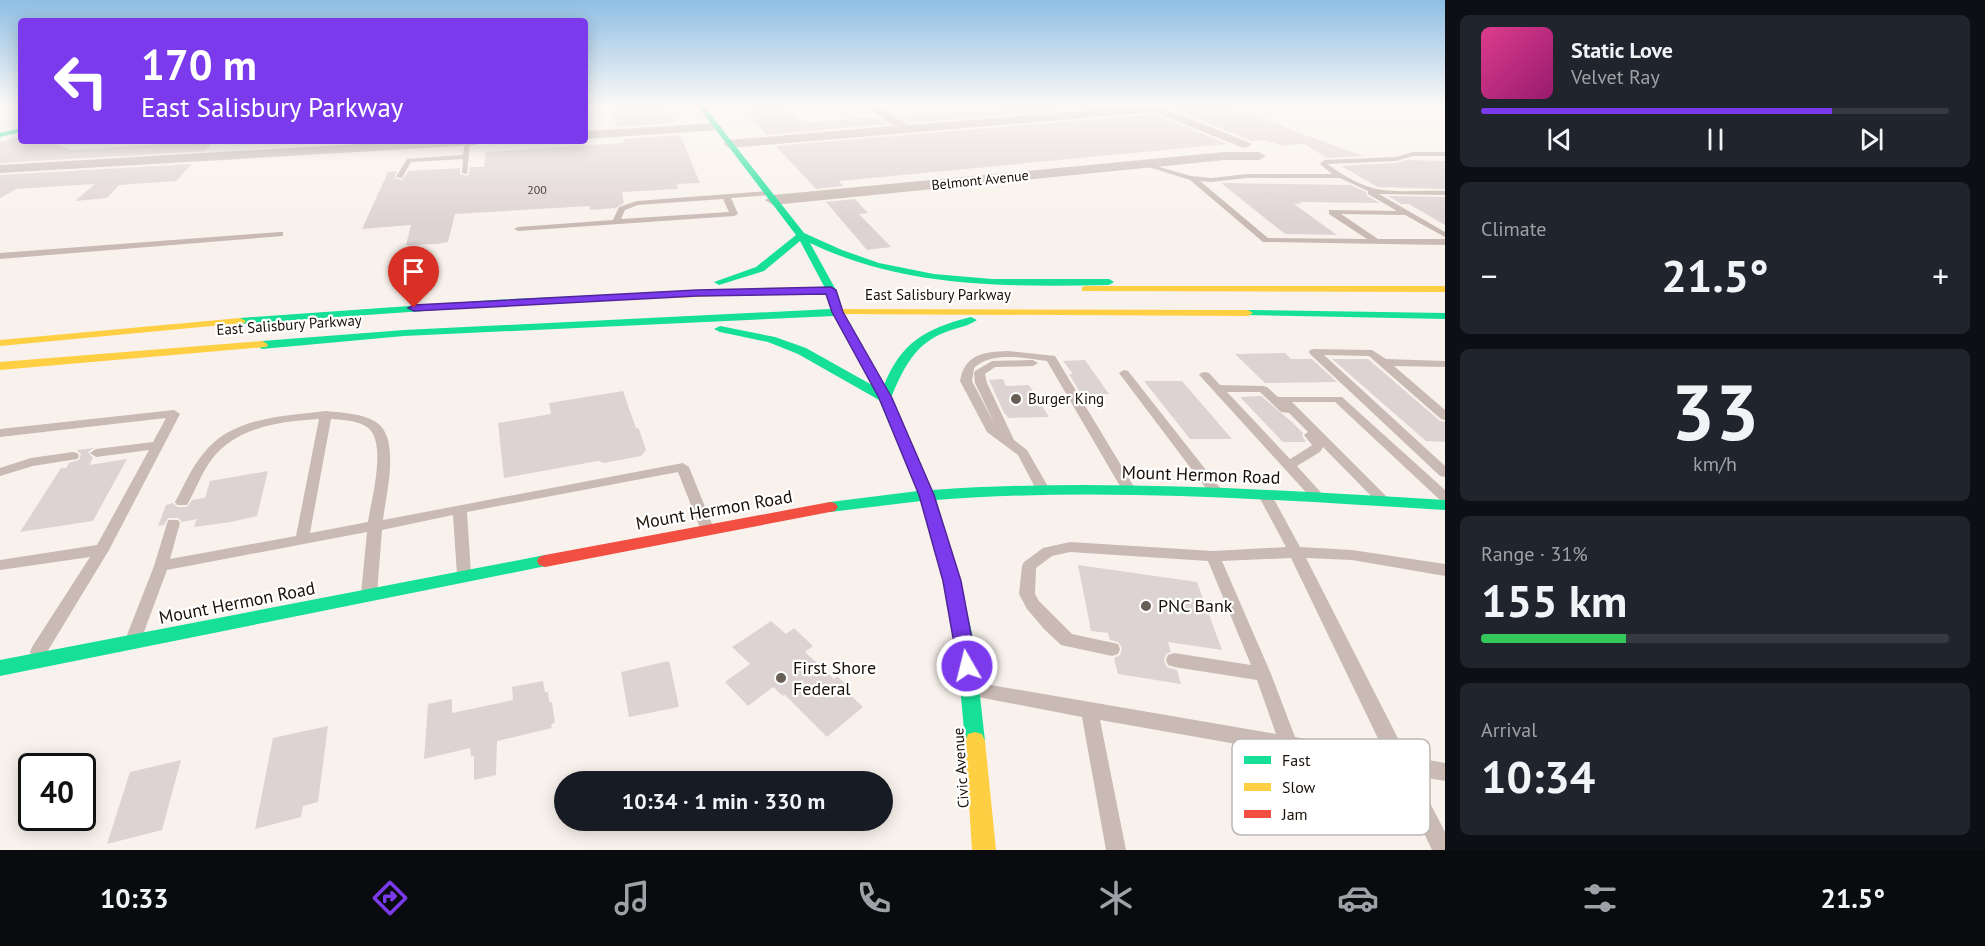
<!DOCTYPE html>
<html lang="en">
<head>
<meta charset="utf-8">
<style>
  body { margin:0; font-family:"PT Sans",sans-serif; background:#20242c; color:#f1f3f6; height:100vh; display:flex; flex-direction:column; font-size:22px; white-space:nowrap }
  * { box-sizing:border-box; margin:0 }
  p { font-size:20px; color:#9ea1a6 }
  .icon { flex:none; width:33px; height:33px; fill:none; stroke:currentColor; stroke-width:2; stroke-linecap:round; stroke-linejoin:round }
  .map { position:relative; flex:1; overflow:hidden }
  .side { display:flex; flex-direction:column; gap:15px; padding:15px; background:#0d0f14; width:540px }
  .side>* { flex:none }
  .banner { position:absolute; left:18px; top:18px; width:570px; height:126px; border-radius:6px; box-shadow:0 3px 15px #0003; background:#7c3aed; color:#fff; overflow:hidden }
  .speed { position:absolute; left:18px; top:753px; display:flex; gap:12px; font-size:30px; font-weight:700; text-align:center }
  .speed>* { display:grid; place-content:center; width:78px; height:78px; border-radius:50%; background:#171b24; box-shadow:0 3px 15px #0003; line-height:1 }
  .speed .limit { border:3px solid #111; border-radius:9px; background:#fff; color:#111 }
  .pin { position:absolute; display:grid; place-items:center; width:51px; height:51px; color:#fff; margin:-62px -26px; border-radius:50% 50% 50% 0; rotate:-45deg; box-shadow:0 0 6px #0007 }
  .pin .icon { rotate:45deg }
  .me { position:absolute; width:66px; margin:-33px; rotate:352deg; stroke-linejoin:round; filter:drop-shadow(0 0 4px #0008) }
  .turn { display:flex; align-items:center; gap:21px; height:126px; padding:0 24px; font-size:27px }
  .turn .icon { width:78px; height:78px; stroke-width:2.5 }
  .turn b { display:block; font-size:42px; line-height:51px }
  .big { font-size:45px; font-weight:800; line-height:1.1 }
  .side .widget { flex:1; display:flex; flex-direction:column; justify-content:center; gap:9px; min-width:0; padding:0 21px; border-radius:9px; background:#20242c }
  .side .dial { align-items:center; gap:0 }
  .dial b { font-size:78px; line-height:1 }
  .song { display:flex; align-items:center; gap:18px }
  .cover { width:72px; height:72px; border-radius:9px; background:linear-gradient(135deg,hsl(330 70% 55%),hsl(320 70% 35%)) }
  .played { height:6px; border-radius:3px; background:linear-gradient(90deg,#7c3aed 75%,#363941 75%) }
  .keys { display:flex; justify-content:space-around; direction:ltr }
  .heat { display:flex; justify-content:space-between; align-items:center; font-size:33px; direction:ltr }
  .charge { height:9px; border-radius:4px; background:linear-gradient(90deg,#34c759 31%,#363941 0) }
  .trip { position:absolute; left:554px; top:771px; width:339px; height:60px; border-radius:30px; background:#171b24; box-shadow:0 3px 15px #0003; font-weight:800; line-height:60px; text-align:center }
  .tab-bar { display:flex; height:96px; justify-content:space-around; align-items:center; background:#090b0e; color:#9ea1a6 }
  .tab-bar .icon { width:42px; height:42px }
  .tab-bar .selected { color:#7c3aed }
  .tab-bar b { font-size:27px; color:#f1f3f6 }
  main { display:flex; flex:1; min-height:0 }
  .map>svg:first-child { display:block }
</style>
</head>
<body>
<main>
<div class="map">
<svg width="1445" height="850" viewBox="0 0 1445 850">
  <rect width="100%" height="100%" fill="#f9f2ec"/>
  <path fill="#ded3d3" d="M 609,105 L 668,105 L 675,123 L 618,127 Z
    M 783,105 L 804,123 L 864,118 L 879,119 L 887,124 L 766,135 L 743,107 Z
    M 1022,105 L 1135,105 L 910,123 L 900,117 Z
    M 1162,105 L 1231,105 L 1305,135 L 1364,156 L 1327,158 L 1304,144 L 1284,146 L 1264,140 L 1252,141 Z
    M 1154,114 L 1227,144 L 839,181 L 843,186 L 816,189 L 776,146 Z
    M 680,135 L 700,183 L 677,184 L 678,189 L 622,192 L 624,203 L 616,208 L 590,210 L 590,206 L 455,214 L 448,242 L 438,244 L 406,245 L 411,225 L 362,229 L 388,172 L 397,171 L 394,178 L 402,180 L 409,171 L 460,168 L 460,174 L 467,176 L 469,174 L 470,167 L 484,167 L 486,152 L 624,143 L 623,139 Z
    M 21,137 L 21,141 L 45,141 L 71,150 L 214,141 L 205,151 L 0,163 L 0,142 Z
    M 1406,160 L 1445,161 L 1445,189 L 1378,187 L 1341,166 L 1396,163 Z
    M 192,164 L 176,181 L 119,185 L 107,198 L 75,201 L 95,184 L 16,189 L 0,198 L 0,175 Z
    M 1221,183 L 1350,185 L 1366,192 L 1367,196 L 1380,203 L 1299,202 L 1302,204 L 1294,204 L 1337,235 L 1285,234 Z
    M 1388,196 L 1445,197 L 1445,225 L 1409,204 L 1401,204 Z
    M 855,199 L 868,213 L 859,214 L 891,247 L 867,250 L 826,202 Z
    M 1285,353 L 1291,359 L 1312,359 L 1337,382 L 1265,383 L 1235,354 Z
    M 1332,359 L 1368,359 L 1440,421 L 1445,422 L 1445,442 L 1426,441 Z
    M 1085,360 L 1109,394 L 1081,394 L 1069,374 L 1073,374 L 1063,361 Z
    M 1003,379 L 1006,386 L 1029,385 L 1049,417 L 1009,418 L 1004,413 L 989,380 Z
    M 1144,381 L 1182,381 L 1232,439 L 1190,439 Z
    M 623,391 L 636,428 L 639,429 L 646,450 L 641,456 L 604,463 L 598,461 L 504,478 L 498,423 L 551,414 L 549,403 Z
    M 1261,396 L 1293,423 L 1303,433 L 1302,436 L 1306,442 L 1283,442 L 1240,397 Z
    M 94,448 L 88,452 L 93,458 L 89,465 L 127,459 L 93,521 L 20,532 L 61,468 L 66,468 L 69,463 L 79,460 L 81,455 L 77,450 Z
    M 268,471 L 257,516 L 231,522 L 194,527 L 197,519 L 182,522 L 178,518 L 168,518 L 164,525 L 158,526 L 166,505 L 173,503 L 177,507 L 187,507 L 192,500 L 205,498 L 210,481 Z
    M 1078,565 L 1197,582 L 1222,650 L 1168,642 L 1171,652 L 1166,654 L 1164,661 L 1167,667 L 1177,670 L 1181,684 L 1118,674 L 1114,658 L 1120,655 L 1122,648 L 1118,642 L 1110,640 L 1108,633 L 1091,631 Z
    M 771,621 L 786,634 L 794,628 L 813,646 L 805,652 L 834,679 L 837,676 L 850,688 L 846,691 L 863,707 L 827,737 L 784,694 L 783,696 L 773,687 L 748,706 L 725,682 L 750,664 L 732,647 Z
    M 668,661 L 670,664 L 679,707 L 629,717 L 621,672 Z
    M 543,681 L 545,692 L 548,692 L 549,701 L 552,703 L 555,722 L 551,725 L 552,728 L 497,741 L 496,775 L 474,780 L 474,756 L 471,757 L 470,748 L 424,759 L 428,704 L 452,699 L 452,713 L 513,700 L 512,687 Z
    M 328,726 L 318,802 L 303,806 L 301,817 L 255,829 L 273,738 Z
    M 181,760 L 162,830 L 107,844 L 130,772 Z"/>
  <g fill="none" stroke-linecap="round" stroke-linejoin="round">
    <path fill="#c9bab4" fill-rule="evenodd" d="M 465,141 L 470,142 L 467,174 L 462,173 L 463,159 L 411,162 L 402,178 L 396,177 L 407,159 L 463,155 Z
      M 1413,152 L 1445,152 L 1445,156 L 1413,156 L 1396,161 L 1327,164 C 1340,173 1354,182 1369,187 C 1392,194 1421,190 1445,191 L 1445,195 L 1379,194 L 1445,232 L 1445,237 L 1405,215 L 1341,214 L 1378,239 L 1445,239 L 1445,245 L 1263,242 L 1190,180 L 1139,164 L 1142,162 L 1191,176 L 1211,178 L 1247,174 L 1332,174 L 1320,164 L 1324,160 L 1396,157 ZM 1247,178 L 1340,178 L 1368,191 L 1368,194 L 1397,211 L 1329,210 L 1329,214 L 1367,239 L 1268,238 L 1200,181 L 1211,182 Z
      M 768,191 L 771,191 L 771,195 L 731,198 L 738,214 L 734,216 L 518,231 L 514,229 L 518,227 L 613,220 L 619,207 L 637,201 ZM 723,199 L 729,212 L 621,219 L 625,210 L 638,205 Z
      M 280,232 L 283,232 L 283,236 L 0,259 L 0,253 Z
      M 1314,349 L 1372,350 L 1386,359 L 1445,361 L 1445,367 L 1394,366 L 1445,410 L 1445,420 L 1441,419 L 1369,356 L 1324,355 L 1445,466 L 1445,477 L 1440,476 L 1310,354 L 1309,352 L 1310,350 Z
      M 1008,351 L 1055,356 L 1136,490 L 1134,493 L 1124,493 L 1047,361 C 1024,358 992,351 974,368 L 972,381 L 995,425 L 975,383 L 974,373 L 975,371 L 992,361 L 1033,360 L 1038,363 L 1033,366 L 995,367 L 985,374 L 987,383 L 1014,440 L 1027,450 L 1050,490 L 1048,493 L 1038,493 L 1018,455 L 987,432 L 960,381 C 965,354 983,352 1008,351 Z
      M 1124,370 L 1128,371 L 1221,489 L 1223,492 L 1221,495 L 1211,495 L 1119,373 Z
      M 1205,372 L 1209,373 L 1220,385 L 1263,386 L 1267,387 L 1278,397 L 1342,397 L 1445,490 L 1445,502 L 1440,500 L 1335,402 L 1292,402 L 1388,498 L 1386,501 L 1376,501 L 1323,447 L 1320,452 L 1297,466 L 1325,497 L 1323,500 L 1313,500 L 1201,377 L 1199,375 L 1201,373 ZM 1227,392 L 1260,392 L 1281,412 L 1289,413 L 1308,432 L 1304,435 L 1312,445 L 1311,446 L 1290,459 Z
      M 174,410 L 180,414 L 109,550 L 44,657 L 38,659 L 32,657 L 30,652 L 32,647 L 90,557 L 0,570 L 0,560 L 97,545 L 149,450 L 96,457 L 90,453 L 96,449 L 153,442 L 166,418 L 0,437 L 0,429 Z
      M 326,411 C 343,413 361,413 376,422 C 401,438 386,494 383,520 L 683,463 L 689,467 L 714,529 L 712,533 L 702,533 L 678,472 L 467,512 L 471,575 L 469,579 L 464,581 L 459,579 L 457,575 L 453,515 L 382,530 L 377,594 L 374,598 L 369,600 L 364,598 L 361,594 L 367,532 L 167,570 L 141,640 L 135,642 L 129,640 L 127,635 L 154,566 L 168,520 L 178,520 L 180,523 L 170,559 L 296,536 L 319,419 C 282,421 236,427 212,459 C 201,473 196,490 187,505 L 177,505 L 175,502 C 184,486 191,468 203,454 C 231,417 284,416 326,411 ZM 331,419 C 343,420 357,420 367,427 C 388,441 371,501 368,522 L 310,533 Z
      M 73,452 L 77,453 L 79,456 L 77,459 L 33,466 L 0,476 L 0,468 L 31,458 Z
      M 1265,491 L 1270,492 L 1300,547 L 1352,550 L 1445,564 L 1445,576 L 1352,560 L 1306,558 L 1407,756 L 1445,763 L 1445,781 L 1416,776 L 1445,832 L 1445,850 L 1432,850 L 1395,772 L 1100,720 L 1126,850 L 1106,850 L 1082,717 L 973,696 L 970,691 L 973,686 L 979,683 L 1276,734 L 1257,680 L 1174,667 L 1168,665 L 1166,660 L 1168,655 L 1174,653 L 1251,665 L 1208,561 L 1070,552 L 1052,556 L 1036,568 L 1035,594 L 1039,601 L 1072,634 L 1118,644 L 1120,649 L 1118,654 L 1112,656 L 1061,645 L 1044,629 L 1027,609 L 1019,594 L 1022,566 L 1024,562 L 1043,548 L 1070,542 L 1213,551 L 1286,547 L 1258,495 L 1260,492 ZM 1291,558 L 1385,753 L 1295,737 L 1271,674 L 1222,561 Z"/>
    <path fill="#c9bab4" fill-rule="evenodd" d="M 863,105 L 875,105 L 909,125 L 1157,105 L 1252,144 L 1246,148 L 1241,147 L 1154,112 L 729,148 L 723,144 L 729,140 L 894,126 Z
      M 716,123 L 722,127 L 720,130 L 585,139 L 585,131 Z
      M 411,141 L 482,141 L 476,145 L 0,173 L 0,165 Z
      M 1225,152 L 1259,152 L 1266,156 L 1259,160 L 1225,160 L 773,205 L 765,200 L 773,195 Z"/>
    <path fill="#16e098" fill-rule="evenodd" d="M 697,105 L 703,105 L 804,233 L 842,250 L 879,263 L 934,274 L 992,279 L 1109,279 L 1114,282 L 1109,285 C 1006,287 904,288 810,243 L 836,290 L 842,309 L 846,312 L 844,315 L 884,385 C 901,343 925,329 967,318 L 971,317 L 977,320 C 969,326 956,328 946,332 C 915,343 903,369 891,398 L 932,490 C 1103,478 1274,490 1445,500 L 1445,510 C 1275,500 1106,487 936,500 L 960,581 L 974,642 L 985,741 L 982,748 L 975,750 L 968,748 L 965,741 L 956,642 L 944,581 L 921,501 L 830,512 L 825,511 L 822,507 L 825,503 L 830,502 L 918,491 L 879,400 L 798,354 L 768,342 L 720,332 L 714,329 L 720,326 L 775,337 L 806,348 L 872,385 L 834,316 L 404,336 L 262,349 L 256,345 L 262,341 L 404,330 L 831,309 L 826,290 L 800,241 L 764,271 L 719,285 L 714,282 L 756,267 L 796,235 Z
      M 21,128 L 21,132 L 0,137 L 0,133 Z
      M 670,292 L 675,295 L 674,297 L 494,306 L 240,324 L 234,321 L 240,318 L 494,300 Z
      M 1248,310 L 1445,313 L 1445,319 L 1244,315 L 1243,313 Z
      M 545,555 L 551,557 L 553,561 L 551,565 L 0,676 L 0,660 Z"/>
    <path fill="#ffcf43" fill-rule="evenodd" d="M 1086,286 L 1445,286 L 1445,292 L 1082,291 L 1082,287 Z
      M 791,288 L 796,291 L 795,293 L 670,298 L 665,295 L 670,292 Z
      M 841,309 L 1248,310 L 1253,313 L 1248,316 L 837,314 L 836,312 Z
      M 240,318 L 246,321 L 244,323 L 0,346 L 0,340 Z
      M 262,341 L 266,343 L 268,345 L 266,347 L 0,370 L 0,362 Z
      M 975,732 L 982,734 L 985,741 L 996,850 L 972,850 L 965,741 L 968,734 Z"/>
    <path fill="#f24e42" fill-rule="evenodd" d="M 830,502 L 835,503 L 838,507 L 835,511 L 545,567 L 539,565 L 537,561 L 539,557 L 545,555 Z"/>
  </g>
  <linearGradient id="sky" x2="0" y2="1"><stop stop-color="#8ebee4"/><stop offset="0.47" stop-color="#fcf9f6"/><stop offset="1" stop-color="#fcf9f6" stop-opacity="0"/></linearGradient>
  <rect width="1445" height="224" fill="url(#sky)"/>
  <path fill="#7c3aed" stroke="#51269a" stroke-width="1.5" d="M 831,287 L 836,290 L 843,312 L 892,398 L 934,495 L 961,581 L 977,666 L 974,671 L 967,674 L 961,671 L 958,666 L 943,581 L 919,495 L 879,398 L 832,312 L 826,294 L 697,296 L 414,311 L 408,308 L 414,305 L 697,290 Z"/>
  <g fill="#675e56" stroke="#fff" stroke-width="2">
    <circle cx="1016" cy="399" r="6"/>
    <circle cx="1146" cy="606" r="6"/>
    <circle cx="781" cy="678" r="6"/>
  </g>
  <g text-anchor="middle" stroke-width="4.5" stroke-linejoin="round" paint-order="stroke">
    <g font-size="12" fill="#4a4039">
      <text x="537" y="194">200</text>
    </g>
    <g font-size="14" fill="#190f06" stroke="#fff">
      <text transform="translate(980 180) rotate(-6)" y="5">Belmont Avenue</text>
    </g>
    <g font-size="15" fill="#190f06" stroke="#fff">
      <text x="938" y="300">East Salisbury Parkway</text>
      <text transform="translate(289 325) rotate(-4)" y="5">East Salisbury Parkway</text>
      <text transform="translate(961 768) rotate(-94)" y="5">Civic Avenue</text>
    </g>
    <g font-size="15" fill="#190f06" stroke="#fff" text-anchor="start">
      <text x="1028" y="404">Burger King</text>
    </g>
    <g font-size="18" fill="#190f06" stroke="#fff">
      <text transform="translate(1201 475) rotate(2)" y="6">Mount Hermon Road</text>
      <text transform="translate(714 510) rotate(-10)" y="6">Mount Hermon Road</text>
      <text transform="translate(237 603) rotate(-11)" y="6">Mount Hermon Road</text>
    </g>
    <g font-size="18" fill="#190f06" stroke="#fff" text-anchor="start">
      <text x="1158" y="612">PNC Bank</text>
      <text x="793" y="674">First Shore<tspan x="793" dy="21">Federal</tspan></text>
    </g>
  </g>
  <rect x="1232" y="739" width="198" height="96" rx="9" fill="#fff" stroke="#bab7b4" stroke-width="1.5"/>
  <rect x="1244" y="756" width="27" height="8" fill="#16e098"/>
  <rect x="1244" y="783" width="27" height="8" fill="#ffcf43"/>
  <rect x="1244" y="810" width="27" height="8" fill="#f24e42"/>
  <g font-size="16" fill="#190f06">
    <text x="1282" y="766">Fast</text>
    <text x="1282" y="793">Slow</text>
    <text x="1282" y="820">Jam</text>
  </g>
</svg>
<div class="speed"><div class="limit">40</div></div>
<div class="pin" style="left:414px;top:308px;background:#d93025"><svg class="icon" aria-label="arrive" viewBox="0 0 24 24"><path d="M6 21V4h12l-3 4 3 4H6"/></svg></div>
<svg class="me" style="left:967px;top:666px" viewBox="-20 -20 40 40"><circle r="17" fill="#7c3aed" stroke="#fff" stroke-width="3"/><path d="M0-11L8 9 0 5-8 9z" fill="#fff"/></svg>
<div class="trip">10:34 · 1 min · 330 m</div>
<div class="banner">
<div class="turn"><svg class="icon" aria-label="left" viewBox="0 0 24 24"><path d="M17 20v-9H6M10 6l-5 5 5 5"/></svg><div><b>170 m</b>East Salisbury Parkway</div></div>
</div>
</div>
<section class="side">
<div class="widget">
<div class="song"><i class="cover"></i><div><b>Static Love</b><p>Velvet Ray</p></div></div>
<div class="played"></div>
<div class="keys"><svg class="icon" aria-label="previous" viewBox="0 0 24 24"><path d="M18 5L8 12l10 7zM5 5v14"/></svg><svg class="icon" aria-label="pause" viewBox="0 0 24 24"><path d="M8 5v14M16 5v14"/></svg><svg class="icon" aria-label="next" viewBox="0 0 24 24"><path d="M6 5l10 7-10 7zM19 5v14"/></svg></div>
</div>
<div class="widget"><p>Climate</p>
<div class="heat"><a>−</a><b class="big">21.5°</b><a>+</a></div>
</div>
<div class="widget dial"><b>33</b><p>km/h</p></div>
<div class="widget"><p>Range · 31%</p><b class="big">155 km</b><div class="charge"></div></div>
<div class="widget"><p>Arrival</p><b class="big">10:34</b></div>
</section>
</main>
<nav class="tab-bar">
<b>10:33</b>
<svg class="icon selected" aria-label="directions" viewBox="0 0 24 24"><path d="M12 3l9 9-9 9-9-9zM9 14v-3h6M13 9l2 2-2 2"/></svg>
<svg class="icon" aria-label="music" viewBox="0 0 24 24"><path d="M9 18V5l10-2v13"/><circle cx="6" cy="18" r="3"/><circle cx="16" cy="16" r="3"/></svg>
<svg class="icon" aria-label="phone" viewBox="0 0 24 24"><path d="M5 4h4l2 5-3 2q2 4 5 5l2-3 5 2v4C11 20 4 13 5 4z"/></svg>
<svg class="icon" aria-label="climate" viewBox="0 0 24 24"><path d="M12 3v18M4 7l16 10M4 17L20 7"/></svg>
<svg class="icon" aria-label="car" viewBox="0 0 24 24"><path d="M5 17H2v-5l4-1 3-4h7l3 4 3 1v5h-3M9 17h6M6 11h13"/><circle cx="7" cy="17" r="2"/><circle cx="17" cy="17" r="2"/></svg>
<svg class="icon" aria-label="filters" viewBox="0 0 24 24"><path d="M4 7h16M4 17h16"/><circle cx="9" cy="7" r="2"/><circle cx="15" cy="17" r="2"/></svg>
<b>21.5°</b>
</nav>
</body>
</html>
